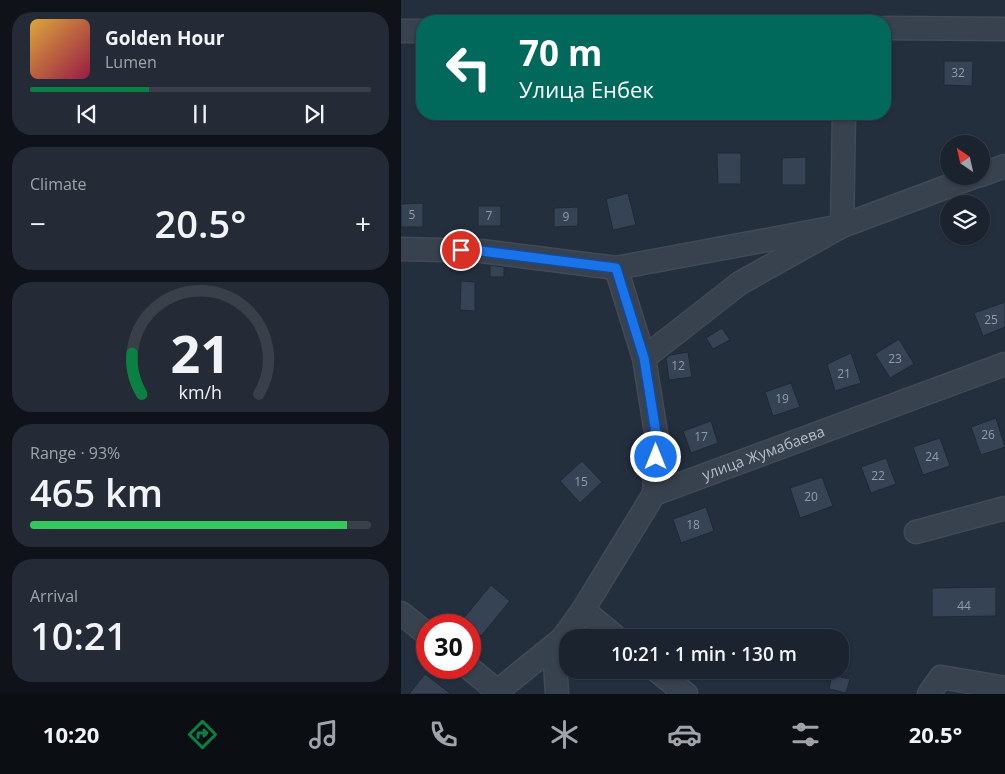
<!DOCTYPE html>
<html lang="en">
<head>
<meta charset="utf-8">
<style>
  body { margin:0; font-family:"Open Sans",sans-serif; background:#242b36; color:#f1f3f6; height:100vh; display:flex; flex-direction:column; font-size:19px; white-space:nowrap }
  * { box-sizing:border-box; margin:0 }
  p { font-size:16px; color:#a0a4aa }
  .icon { flex:none; width:28px; height:28px; fill:none; stroke:currentColor; stroke-width:2; stroke-linecap:round; stroke-linejoin:round }
  .map { position:relative; flex:1; overflow:hidden }
  .details { display:flex; flex-direction:column; gap:12px; padding:12px; background:#0f1319; width:401px }
  .details>* { flex:none }
  .banner { position:absolute; left:15px; top:15px; width:475px; height:105px; border-radius:20px; box-shadow:0 1px 4px #0004,0 0 0 1px #39404a; background:#00695c; color:#fff; overflow:hidden }
  .needle { width:32px; rotate:326deg }
  .controls { position:absolute; left:539px; top:135px; display:grid; gap:10px }
  .controls a { display:grid; place-items:center; width:50px; height:50px; border-radius:50%; background:#1b232e; box-shadow:0 1px 4px #0004,0 0 0 1px #39404a; font-size:25px }
  .speed { position:absolute; left:15px; top:614px; display:flex; gap:10px; font-size:25px; font-weight:700; text-align:center }
  .speed>* { display:grid; place-content:center; width:65px; height:65px; border-radius:50%; background:#1b232e; box-shadow:0 1px 4px #0004,0 0 0 1px #39404a; line-height:1 }
  .speed .limit { border:8px solid #d22; background:#fff; color:#111 }
  .pin { position:absolute; display:grid; place-items:center; width:42px; height:42px; color:#fff; margin:-21px; border:2px solid #fff; border-radius:50%; box-shadow:0 1px 5px #0007 }
  .me { position:absolute; width:55px; margin:-28px; rotate:0deg; stroke-linejoin:round; filter:drop-shadow(0 0 4px #0008) }
  .turn { display:flex; align-items:center; gap:18px; height:105px; padding:0 20px; font-size:22px }
  .turn .icon { width:65px; height:65px; stroke-width:2.5 }
  .turn b { display:block; font-size:35px; line-height:42px }
  .big { font-size:38px; font-weight:600; line-height:1.1 }
  .details .tile { flex:1; display:flex; flex-direction:column; justify-content:center; gap:8px; min-width:0; padding:0 18px; border-radius:20px; background:#242b36 }
  .details .dial { align-items:center; gap:0 }
  .dial svg { height:130px; overflow:visible; fill:none; stroke:#39404a; stroke-width:7; stroke-linecap:round; text-anchor:middle }
  .dial text { fill:#f1f3f6; stroke:none }
  .song { display:flex; align-items:center; gap:15px }
  .cover { width:60px; height:60px; border-radius:8px; background:linear-gradient(135deg,hsl(40 70% 55%),hsl(340 70% 35%)) }
  .played { height:5px; border-radius:2px; background:linear-gradient(90deg,#0b8043 35%,#39404a 35%) }
  .keys { display:flex; justify-content:space-around; direction:ltr }
  .heat { display:flex; justify-content:space-between; align-items:center; font-size:28px; direction:ltr }
  .charge { height:8px; border-radius:4px; background:linear-gradient(90deg,#34c759 93%,#39404a 0) }
  .trip { position:absolute; left:158px; top:629px; width:290px; height:50px; border-radius:20px; background:#1b232e; box-shadow:0 1px 4px #0004,0 0 0 1px #39404a; font-weight:600; line-height:50px; text-align:center }
  .tabs { display:flex; height:80px; justify-content:space-around; align-items:center; background:#0b0e12; color:#a0a4aa }
  .tabs .icon { width:35px; height:35px }
  .tabs .active { color:#0b8043 }
  .tabs b { font-size:22px; color:#f1f3f6 }
  main { display:flex; flex:1; min-height:0 }
  .map>svg:first-child { display:block }
</style>
</head>
<body>
<main>
<section class="details">
<div class="tile">
<div class="song"><i class="cover"></i><div><b>Golden Hour</b><p>Lumen</p></div></div>
<div class="played"></div>
<div class="keys"><svg class="icon" aria-label="previous" viewBox="0 0 24 24"><path d="M18 5L8 12l10 7zM5 5v14"/></svg><svg class="icon" aria-label="pause" viewBox="0 0 24 24"><path d="M8 5v14M16 5v14"/></svg><svg class="icon" aria-label="next" viewBox="0 0 24 24"><path d="M6 5l10 7-10 7zM19 5v14"/></svg></div>
</div>
<div class="tile"><p>Climate</p>
<div class="heat"><a>−</a><b class="big">20.5°</b><a>+</a></div>
</div>
<div class="tile dial"><svg viewBox="0 0 100 80">
<path d="M14 69A42 42 0 1 1 86 69"/>
<path d="M14 69A42 42 0 0 1 8 44" stroke="#0b8043"/>
<text x="50" y="56" font-size="32" font-weight="700">21</text>
<text x="50" y="72" font-size="11">km/h</text>
</svg></div>
<div class="tile"><p>Range · 93%</p><b class="big">465 km</b><div class="charge"></div></div>
<div class="tile"><p>Arrival</p><b class="big">10:21</b></div>
</section>
<div class="map">
<svg width="604" height="694" viewBox="0 0 604 694">
  <rect width="100%" height="100%" fill="#242f3e"/>
  <path fill="#364354" stroke="#1f2835" d="M 543,61 L 572,61 L 571,86 L 543,85 Z
    M 316,153 L 340,153 L 340,184 L 317,184 Z
    M 405,157 L 405,185 L 381,185 L 381,158 Z
    M 227,193 L 235,225 L 212,230 L 205,199 Z
    M 22,203 L 22,227 L 0,227 L 0,204 Z
    M 77,206 L 100,206 L 100,226 L 77,226 Z
    M 177,207 L 177,226 L 153,227 L 153,208 Z
    M 89,265 L 103,267 L 103,277 L 89,277 Z
    M 60,281 L 74,282 L 74,311 L 59,310 Z
    M 604,302 L 604,327 L 582,336 L 573,313 Z
    M 321,328 L 329,340 L 312,349 L 305,338 Z
    M 498,339 L 513,364 L 489,378 L 474,354 Z
    M 287,352 L 291,377 L 268,380 L 265,358 L 269,355 Z
    M 450,353 L 460,383 L 434,391 L 426,364 Z
    M 390,383 L 399,407 L 372,416 L 364,392 Z
    M 595,418 L 604,447 L 580,455 L 570,427 Z
    M 310,421 L 317,443 L 290,453 L 282,431 Z
    M 539,438 L 549,466 L 522,475 L 512,447 Z
    M 485,458 L 495,484 L 470,493 L 460,467 Z
    M 181,461 L 201,482 L 179,503 L 159,481 Z
    M 421,477 L 432,506 L 399,518 L 389,488 Z
    M 305,507 L 313,531 L 280,543 L 272,519 Z
    M 90,585 L 109,601 L 80,636 L 61,620 Z
    M 595,587 L 595,616 L 531,617 L 531,588 Z
    M 24,674 L 50,694 L 8,694 Z
    M 431,675 L 449,679 L 445,693 L 428,689 Z"/>
  <g fill="none" stroke-linecap="round" stroke-linejoin="round">
    <g stroke="#414a57" stroke-width="25">
      <g id="minor">
        <path d="M 484,28 L 604,29"/>
        <path d="M 0,31 L 21,31"/>
        <path d="M 580,175 L 604,166"/>
        <path d="M 0,249 L 80,251 L 215,268 L 243,358 L 256,439 L 253,494"/>
        <path d="M 215,268 L 441,226 L 575,176"/>
        <path d="M 243,358 L 339,283 L 441,226 L 443,114"/>
        <path d="M 515,532 L 604,508"/>
        <path d="M 182,610 L 216,638"/>
        <path d="M 0,613 L 26,634"/>
        <path d="M 68,668 L 100,694"/>
        <path d="M 255,670 L 285,694"/>
        <path id="s1" d="M 93,694 L 161,639 L 182,610 L 253,494 L 604,364"/>
        <path d="M 156,694 L 154,662 L 161,639"/>
        <path d="M 528,694 L 540,677 L 604,688"/>
      </g>
    </g>
    <use href="#minor" stroke="#38414e" stroke-width="22"/>
  </g>
  <g fill="none" stroke-linecap="round" stroke-linejoin="round">
    <g stroke="#114b97" stroke-width="12">
      <path id="route" d="M 60,250 L 80,251 L 215,268 L 243,358 L 256,439 L 255,457"/>
    </g>
    <use href="#route" stroke="#1a73e8" stroke-width="9"/>
  </g>
  <g text-anchor="middle" stroke-width="5" stroke-linejoin="round" paint-order="stroke">
    <g font-size="12" fill="#929caa">
      <text x="557" y="77">32</text>
      <text x="11" y="219">5</text>
      <text x="88" y="220">7</text>
      <text x="165" y="221">9</text>
      <text x="590" y="324">25</text>
      <text x="494" y="363">23</text>
      <text x="277" y="370">12</text>
      <text x="443" y="378">21</text>
      <text x="381" y="403">19</text>
      <text x="587" y="439">26</text>
      <text x="300" y="441">17</text>
      <text x="531" y="461">24</text>
      <text x="477" y="480">22</text>
      <text x="180" y="486">15</text>
      <text x="410" y="501">20</text>
      <text x="292" y="529">18</text>
      <text x="563" y="610">44</text>
    </g>
    <g font-size="15" fill="#b4bcc9" stroke="#1d2633">
      <text dy="5" stroke="none"><textPath href="#s1" startOffset="376">улица Жумабаева</textPath></text>
    </g>
  </g>
</svg>
<div class="controls">
<a><svg class="needle" viewBox="-14 -14 28 28"><path d="M0-13l5 13h-10z" fill="#e53935"/><path d="M0 13l5-13h-10z" fill="#a0a4aa"/></svg></a>
<a><svg class="icon" aria-label="layers" viewBox="0 0 24 24"><path d="M12 4l9 5-9 5-9-5zM3 14l9 5 9-5"/></svg></a>
</div>
<div class="speed"><div class="limit">30</div></div>
<div class="pin" style="left:60px;top:250px;background:#d93025"><svg class="icon" aria-label="arrive" viewBox="0 0 24 24"><path d="M6 21V4h12l-3 4 3 4H6"/></svg></div>
<svg class="me" style="left:255px;top:457px" viewBox="-20 -20 40 40"><circle r="17" fill="#1a73e8" stroke="#fff" stroke-width="3"/><path d="M0-11L8 9 0 5-8 9z" fill="#fff"/></svg>
<div class="trip">10:21 · 1 min · 130 m</div>
<div class="banner">
<div class="turn"><svg class="icon" aria-label="left" viewBox="0 0 24 24"><path d="M17 20v-9H6M10 6l-5 5 5 5"/></svg><div><b>70 m</b>Улица Енбек</div></div>
</div>
</div>
</main>
<nav class="tabs">
<b>10:20</b>
<svg class="icon active" aria-label="directions" viewBox="0 0 24 24"><path d="M12 3l9 9-9 9-9-9zM9 14v-3h6M13 9l2 2-2 2"/></svg>
<svg class="icon" aria-label="music" viewBox="0 0 24 24"><path d="M9 18V5l10-2v13"/><circle cx="6" cy="18" r="3"/><circle cx="16" cy="16" r="3"/></svg>
<svg class="icon" aria-label="phone" viewBox="0 0 24 24"><path d="M5 4h4l2 5-3 2q2 4 5 5l2-3 5 2v4C11 20 4 13 5 4z"/></svg>
<svg class="icon" aria-label="climate" viewBox="0 0 24 24"><path d="M12 3v18M4 7l16 10M4 17L20 7"/></svg>
<svg class="icon" aria-label="car" viewBox="0 0 24 24"><path d="M5 17H2v-5l4-1 3-4h7l3 4 3 1v5h-3M9 17h6M6 11h13"/><circle cx="7" cy="17" r="2"/><circle cx="17" cy="17" r="2"/></svg>
<svg class="icon" aria-label="filters" viewBox="0 0 24 24"><path d="M4 7h16M4 17h16"/><circle cx="9" cy="7" r="2"/><circle cx="15" cy="17" r="2"/></svg>
<b>20.5°</b>
</nav>
</body>
</html>
